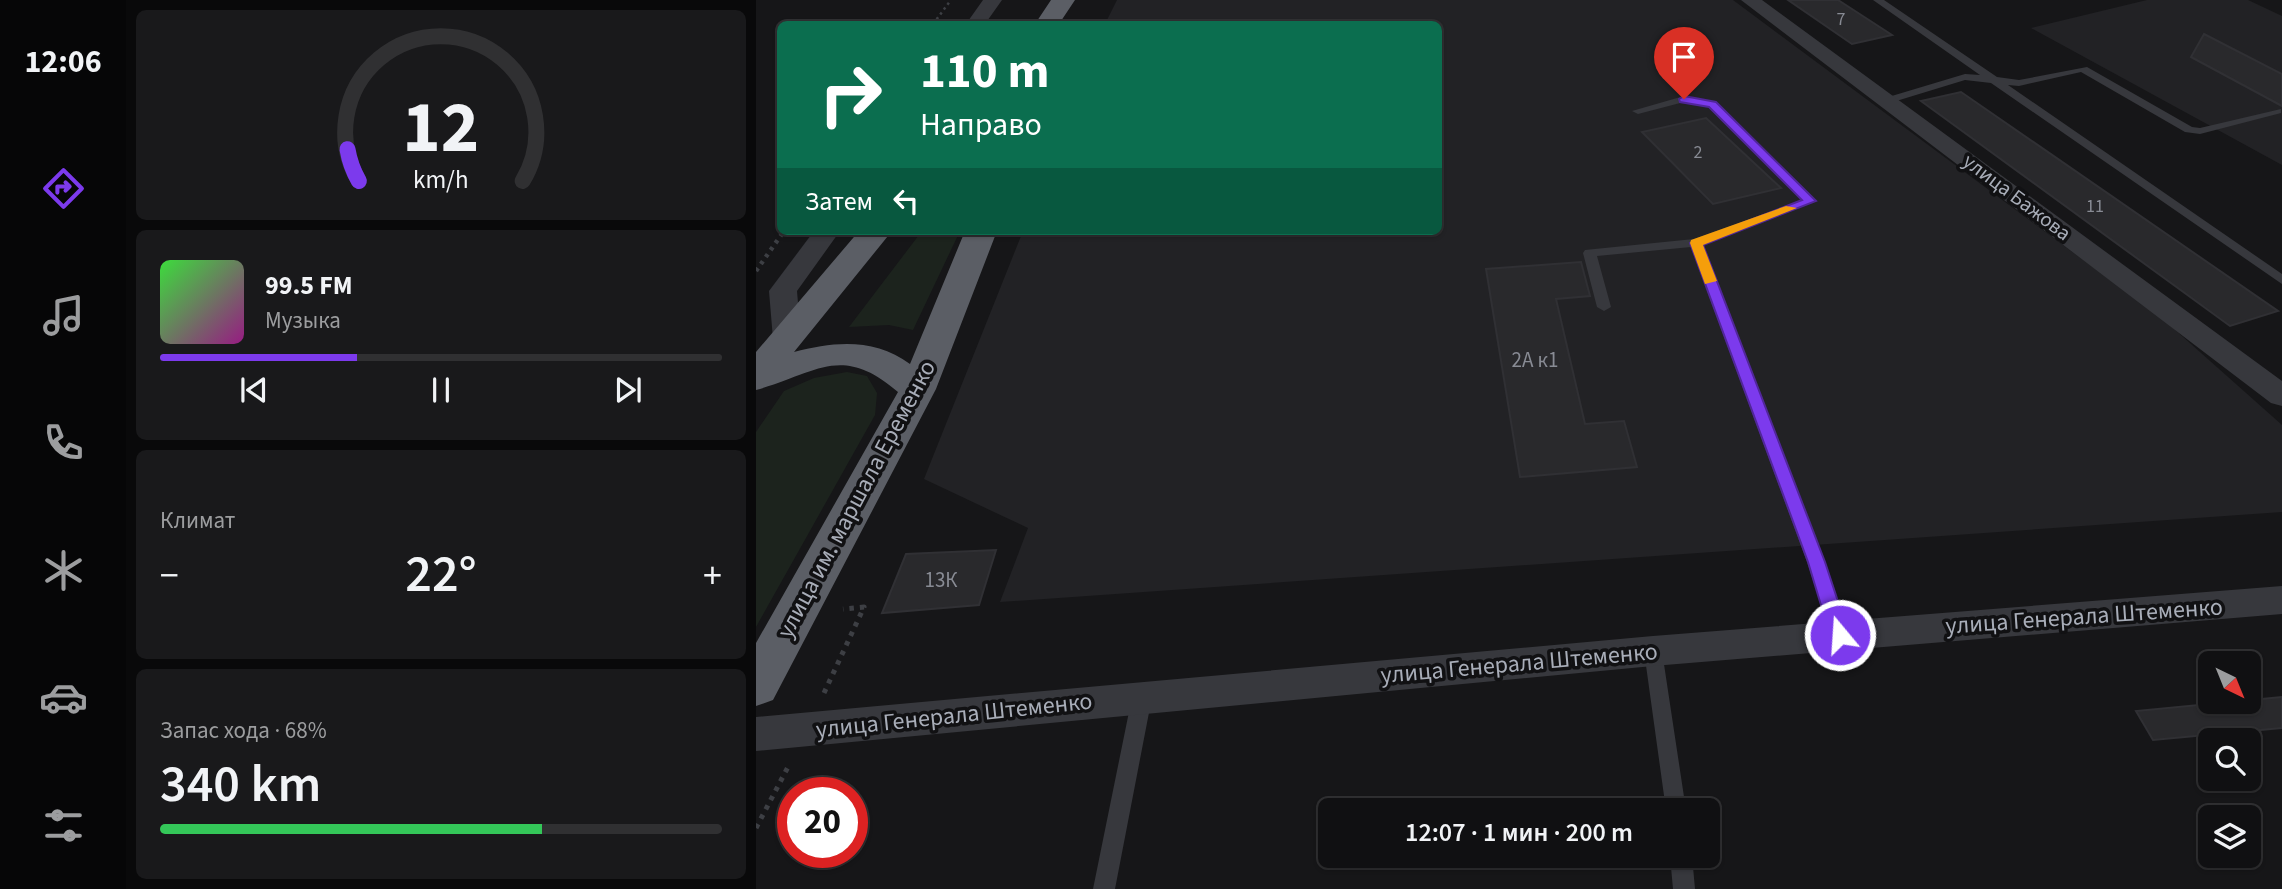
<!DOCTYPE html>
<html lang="ru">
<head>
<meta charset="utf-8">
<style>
  body { margin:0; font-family:"Source Sans 3",sans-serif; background:#19191b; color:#f1f3f6; height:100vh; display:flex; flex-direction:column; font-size:26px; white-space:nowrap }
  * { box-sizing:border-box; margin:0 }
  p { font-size:23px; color:#9c9d9f }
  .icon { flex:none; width:38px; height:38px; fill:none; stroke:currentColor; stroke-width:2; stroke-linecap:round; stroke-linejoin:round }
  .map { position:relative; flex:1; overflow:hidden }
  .sheet { display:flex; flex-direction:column; gap:10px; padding:10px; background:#09090a; width:630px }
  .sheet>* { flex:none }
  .top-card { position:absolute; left:21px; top:21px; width:665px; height:214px; border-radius:10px; box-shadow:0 2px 5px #0004,0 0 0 2px #303032; background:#0b6e4f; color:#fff; overflow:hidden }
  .needle { width:46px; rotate:137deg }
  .fabs { position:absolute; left:1442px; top:651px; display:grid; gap:14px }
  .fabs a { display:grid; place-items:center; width:63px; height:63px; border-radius:10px; background:#101012; box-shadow:0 2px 5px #0004,0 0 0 2px #303032; font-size:35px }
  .speed { position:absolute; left:21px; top:777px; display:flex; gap:14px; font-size:35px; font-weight:700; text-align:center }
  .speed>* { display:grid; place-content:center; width:91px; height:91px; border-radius:50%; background:#101012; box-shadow:0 2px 5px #0004,0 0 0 2px #303032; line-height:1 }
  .speed .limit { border:10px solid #d22; background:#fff; color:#111 }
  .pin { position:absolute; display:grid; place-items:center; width:60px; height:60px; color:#fff; margin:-72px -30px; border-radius:50% 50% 50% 0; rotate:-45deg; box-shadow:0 0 7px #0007 }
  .pin .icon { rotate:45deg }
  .me { position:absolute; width:77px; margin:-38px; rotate:342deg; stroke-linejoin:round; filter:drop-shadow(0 0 5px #0008) }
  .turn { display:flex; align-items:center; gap:24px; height:147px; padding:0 28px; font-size:32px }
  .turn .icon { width:91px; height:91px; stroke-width:2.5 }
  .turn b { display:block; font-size:49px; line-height:60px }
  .then { display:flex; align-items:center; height:66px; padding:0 28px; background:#0003; gap:14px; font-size:26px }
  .big { font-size:52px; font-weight:600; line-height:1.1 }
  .sheet .tile { flex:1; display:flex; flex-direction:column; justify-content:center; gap:10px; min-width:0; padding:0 24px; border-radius:10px; background:#19191b }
  .sheet .dial { align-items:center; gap:0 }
  .dial svg { height:182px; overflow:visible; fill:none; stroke:#303032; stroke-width:7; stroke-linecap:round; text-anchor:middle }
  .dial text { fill:#f1f3f6; stroke:none }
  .song { display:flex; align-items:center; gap:21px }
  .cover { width:84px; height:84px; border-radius:10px; background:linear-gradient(135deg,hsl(120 70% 55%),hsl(310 70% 35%)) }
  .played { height:7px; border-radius:4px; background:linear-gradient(90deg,#7c3aed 35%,#303032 35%) }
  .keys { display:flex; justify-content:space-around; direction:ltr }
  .heat { display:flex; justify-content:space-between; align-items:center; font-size:38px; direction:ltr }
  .charge { height:10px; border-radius:5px; background:linear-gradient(90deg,#34c759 68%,#303032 0) }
  .trip { position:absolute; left:562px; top:798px; width:402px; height:70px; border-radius:10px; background:#101012; box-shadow:0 2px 5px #0004,0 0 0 2px #303032; font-weight:600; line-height:70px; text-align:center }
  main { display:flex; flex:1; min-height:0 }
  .tab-bar { display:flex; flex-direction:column; width:126px; justify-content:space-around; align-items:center; background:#060607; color:#9c9d9f }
  .tab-bar .icon { width:49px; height:49px }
  .tab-bar .current { color:#7c3aed }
  .tab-bar b { font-size:32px; color:#f1f3f6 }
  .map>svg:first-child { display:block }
</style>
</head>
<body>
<main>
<nav class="tab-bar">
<b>12:06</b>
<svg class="icon current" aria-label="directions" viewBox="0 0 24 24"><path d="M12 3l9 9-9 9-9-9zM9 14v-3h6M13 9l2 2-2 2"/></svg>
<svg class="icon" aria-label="music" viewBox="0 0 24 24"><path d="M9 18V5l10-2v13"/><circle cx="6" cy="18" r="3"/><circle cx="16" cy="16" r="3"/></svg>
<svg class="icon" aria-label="phone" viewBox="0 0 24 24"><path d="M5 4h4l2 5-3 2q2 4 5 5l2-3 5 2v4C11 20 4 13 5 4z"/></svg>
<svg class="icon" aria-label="climate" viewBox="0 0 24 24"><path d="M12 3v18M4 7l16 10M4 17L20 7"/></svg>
<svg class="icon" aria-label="car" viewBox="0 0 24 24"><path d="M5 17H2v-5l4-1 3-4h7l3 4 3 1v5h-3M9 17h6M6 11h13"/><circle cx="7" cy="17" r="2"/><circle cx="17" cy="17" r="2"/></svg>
<svg class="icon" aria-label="filters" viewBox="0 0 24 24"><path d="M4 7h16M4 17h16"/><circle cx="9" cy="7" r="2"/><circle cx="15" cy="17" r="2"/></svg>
</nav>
<section class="sheet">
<div class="tile dial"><svg viewBox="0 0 100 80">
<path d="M14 69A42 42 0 1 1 86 69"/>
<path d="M14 69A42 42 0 0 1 9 55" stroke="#7c3aed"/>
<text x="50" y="56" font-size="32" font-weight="700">12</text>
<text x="50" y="72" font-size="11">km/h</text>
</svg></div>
<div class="tile">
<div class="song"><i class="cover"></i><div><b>99.5 FM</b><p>Музыка</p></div></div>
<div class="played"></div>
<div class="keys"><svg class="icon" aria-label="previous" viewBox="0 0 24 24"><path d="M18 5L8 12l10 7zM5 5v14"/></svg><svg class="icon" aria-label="pause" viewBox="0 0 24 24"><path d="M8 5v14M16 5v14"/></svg><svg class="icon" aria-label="next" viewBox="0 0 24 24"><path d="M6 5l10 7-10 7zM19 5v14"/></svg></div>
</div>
<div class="tile"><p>Климат</p>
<div class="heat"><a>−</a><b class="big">22°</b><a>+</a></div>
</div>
<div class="tile"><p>Запас хода · 68%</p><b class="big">340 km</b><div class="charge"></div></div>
</section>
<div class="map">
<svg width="1526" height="889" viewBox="0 0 1526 889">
  <rect width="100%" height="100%" fill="#161618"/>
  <path fill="#222225" d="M 361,0 L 977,0 L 1408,320 L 1526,425 L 1526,512 L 244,602 L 272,528 L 168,479 L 267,231 L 682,231 L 682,24 L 349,24 Z
    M 1391,0 L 1492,0 L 1526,16 L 1526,165 L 1275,28 Z"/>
  <path fill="#1c231d" d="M 166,231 L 204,231 L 157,330 L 133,325 L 93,327 Z
    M 91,372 L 111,376 L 121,393 L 119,415 L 0,627 L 0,432 L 28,391 L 58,378 Z"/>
  <path fill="#29292c" stroke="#303034" stroke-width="2" d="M 1032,0 L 1082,0 L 1136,35 L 1096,44 Z
    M 1448,34 L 1526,74 L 1526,106 L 1435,57 Z
    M 1205,92 L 1522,311 L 1474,326 L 1165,101 Z
    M 950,118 L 1025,188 L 957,204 L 886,132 Z
    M 825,262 L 834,296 L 800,299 L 829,424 L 868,421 L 881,467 L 764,477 L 730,269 Z
    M 240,550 L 223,605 L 126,613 L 150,554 Z
    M 1526,697 L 1526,728 L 1397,740 L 1380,711 Z"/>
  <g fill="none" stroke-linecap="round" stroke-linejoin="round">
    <path stroke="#3d3f44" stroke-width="2.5" stroke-dasharray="2.5 3.5" stroke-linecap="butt" d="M 177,24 L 195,0"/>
    <path stroke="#3d3f44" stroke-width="4.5" stroke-dasharray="3.5 5" stroke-linecap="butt" d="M 0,271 L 28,231"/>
    <path stroke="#3d3f44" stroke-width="5" stroke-dasharray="4.5 6" stroke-linecap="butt" d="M 68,693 L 108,607 L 87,609
      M 0,828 L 32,767"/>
    <path fill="#37383d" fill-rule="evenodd" d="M 1117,0 L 1128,0 L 1241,77 L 1263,80 L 1331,67 L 1436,127 L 1444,128 L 1525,109 L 1525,113 L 1444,134 L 1429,132 L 1325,72 L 1263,86 L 1252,85 L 1526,274 L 1526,284 L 1235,83 L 1209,80 L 1137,102 L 1129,102 L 1129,98 L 1209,74 L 1224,75 Z
      M 928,96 L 960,102 L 1060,201 L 947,245 L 1069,562 L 1093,635 L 1091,640 L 1084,642 L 1077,640 L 1075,635 L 1051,562 L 935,247 L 841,256 L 855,307 L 848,311 L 841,307 L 827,253 L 829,250 L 938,239 L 1046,200 L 952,107 L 928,102 L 882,114 L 876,111 Z
      M 897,643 L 904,646 L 906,651 L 930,810 L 910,810 L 888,651 L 890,646 Z
      M 386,689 L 393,691 L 396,697 L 359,889 L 337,889 L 376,697 L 379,691 Z
      M 914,856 L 936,856 L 939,889 L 917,889 Z"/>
    <path fill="#37383d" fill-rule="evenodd" d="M 227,0 L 246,0 L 229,24 L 210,24 Z
      M 985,0 L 1006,0 L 1526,381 L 1526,406 L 1515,403 Z
      M 58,231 L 84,231 L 41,291 L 45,339 L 41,345 L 31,348 L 21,345 L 17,339 L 13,291 Z
      M 1526,586 L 1526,614 L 897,666 L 0,751 L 0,717 L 897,636 Z"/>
    <path fill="#5b5e65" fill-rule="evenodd" d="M 295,0 L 319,0 L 303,24 L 279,24 Z
      M 103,231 L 136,231 L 38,352 C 79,341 119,338 154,364 L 209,231 L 241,231 L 180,389 L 17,700 L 0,706 L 0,643 L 142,392 C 85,343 61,373 0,390 L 0,352 Z"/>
  </g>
  <path fill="#7c3aed" stroke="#51269a" stroke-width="2" d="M 928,96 L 960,102 L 1060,201 L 947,245 L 1069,562 L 1093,635 L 1084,642 L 1074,635 L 1052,562 L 934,243 L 1046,200 L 953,107 L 924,102 L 923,99 Z"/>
  <path fill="#f59e0b" d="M 1030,206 L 1041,208 L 947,245 L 961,281 L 949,284 L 934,243 L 935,240 Z"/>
  <g text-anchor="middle" stroke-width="7" stroke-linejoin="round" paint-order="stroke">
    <g font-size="18" fill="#888b94">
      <text x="1085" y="25">7</text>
      <text x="942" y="158">2</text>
      <text x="1339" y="212">11</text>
    </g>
    <g font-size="21" fill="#a8adb8" stroke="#111113">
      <text transform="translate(1261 197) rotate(37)" y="7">улица Бажова</text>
    </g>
    <g font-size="21" fill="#888b94">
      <text x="779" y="367">2А к1</text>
      <text x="185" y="587">13К</text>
    </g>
    <g font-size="24" fill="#a8adb8" stroke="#111113">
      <text transform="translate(100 499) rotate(-62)" y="8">улица им. маршала Еременко</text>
      <text transform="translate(1328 616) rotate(-4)" y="8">улица Генерала Штеменко</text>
      <text transform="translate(763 663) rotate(-5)" y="8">улица Генерала Штеменко</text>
      <text transform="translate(198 715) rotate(-6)" y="8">улица Генерала Штеменко</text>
    </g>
  </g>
</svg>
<div class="fabs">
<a><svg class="needle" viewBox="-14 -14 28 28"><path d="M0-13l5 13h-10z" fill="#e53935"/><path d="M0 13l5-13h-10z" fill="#9c9d9f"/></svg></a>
<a><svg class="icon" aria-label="search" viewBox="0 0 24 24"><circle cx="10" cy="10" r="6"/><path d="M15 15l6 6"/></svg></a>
<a><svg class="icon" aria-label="layers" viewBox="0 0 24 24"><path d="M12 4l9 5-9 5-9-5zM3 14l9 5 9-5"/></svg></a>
</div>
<div class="speed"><div class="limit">20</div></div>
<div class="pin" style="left:928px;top:99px;background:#d93025"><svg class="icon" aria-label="arrive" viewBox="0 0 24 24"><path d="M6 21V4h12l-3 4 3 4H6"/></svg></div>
<svg class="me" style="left:1084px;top:635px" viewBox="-20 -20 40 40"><circle r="17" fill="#7c3aed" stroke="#fff" stroke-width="3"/><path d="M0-11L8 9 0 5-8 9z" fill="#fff"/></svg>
<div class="trip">12:07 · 1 мин · 200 m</div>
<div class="top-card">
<div class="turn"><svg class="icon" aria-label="right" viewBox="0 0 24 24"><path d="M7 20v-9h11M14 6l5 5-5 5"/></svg><div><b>110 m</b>Направо</div></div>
<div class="then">Затем<svg class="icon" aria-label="left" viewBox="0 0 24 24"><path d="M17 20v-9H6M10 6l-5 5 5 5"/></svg></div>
</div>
</div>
</main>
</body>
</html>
